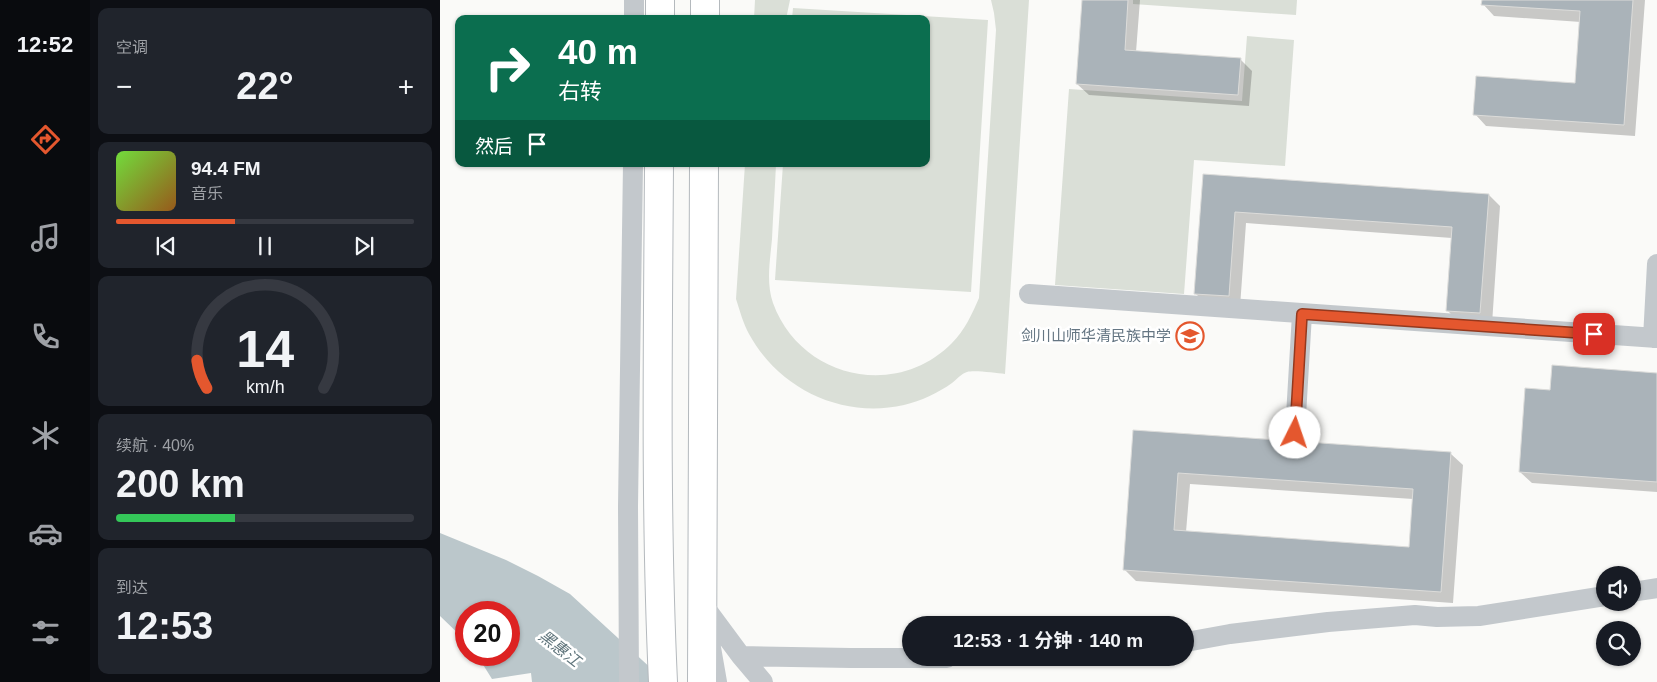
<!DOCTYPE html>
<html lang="zh">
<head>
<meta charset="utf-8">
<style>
  body { margin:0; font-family:Arial,"Noto Sans SC",sans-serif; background:#20242c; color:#f1f3f6; height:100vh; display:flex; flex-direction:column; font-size:19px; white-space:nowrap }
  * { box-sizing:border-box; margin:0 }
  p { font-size:16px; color:#9ea1a6 }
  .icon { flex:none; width:28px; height:28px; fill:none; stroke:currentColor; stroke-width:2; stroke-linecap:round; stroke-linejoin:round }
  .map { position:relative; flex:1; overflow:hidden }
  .drawer { display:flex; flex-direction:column; gap:8px; padding:8px; background:#0d0f14; width:350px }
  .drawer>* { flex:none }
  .top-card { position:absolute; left:15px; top:15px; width:475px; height:152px; border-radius:10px; box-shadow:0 1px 4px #0004; background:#0b6e4f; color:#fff; overflow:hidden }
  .tools { position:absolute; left:1156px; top:566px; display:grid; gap:10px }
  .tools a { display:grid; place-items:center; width:45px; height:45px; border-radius:50%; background:#171b24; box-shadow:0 1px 4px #0004; font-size:25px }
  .speed { position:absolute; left:15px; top:601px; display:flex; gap:10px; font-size:25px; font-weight:700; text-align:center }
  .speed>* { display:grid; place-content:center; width:65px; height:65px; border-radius:50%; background:#171b24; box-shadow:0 1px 4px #0004; line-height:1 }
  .speed .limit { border:8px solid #d22; background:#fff; color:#111 }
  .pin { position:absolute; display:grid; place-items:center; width:42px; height:42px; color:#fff; margin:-21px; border-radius:10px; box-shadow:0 2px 8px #0006 }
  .me { position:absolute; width:55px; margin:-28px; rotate:4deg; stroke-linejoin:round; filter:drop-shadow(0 0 4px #0008) }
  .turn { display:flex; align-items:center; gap:18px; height:105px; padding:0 20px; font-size:22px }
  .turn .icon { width:65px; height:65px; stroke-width:2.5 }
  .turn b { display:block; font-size:35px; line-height:42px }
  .then { display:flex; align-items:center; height:48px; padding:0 20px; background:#0003; gap:10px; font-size:19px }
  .big { font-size:38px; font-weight:700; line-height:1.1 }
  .drawer .card { flex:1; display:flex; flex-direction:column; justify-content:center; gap:8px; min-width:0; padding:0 18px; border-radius:10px; background:#20242c }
  .drawer .dial { align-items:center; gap:0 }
  .dial svg { height:130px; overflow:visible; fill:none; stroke:#363941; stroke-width:7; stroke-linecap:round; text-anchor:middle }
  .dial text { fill:#f1f3f6; stroke:none }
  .song { display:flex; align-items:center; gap:15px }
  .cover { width:60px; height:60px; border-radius:8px; background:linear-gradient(135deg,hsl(100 70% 55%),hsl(30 70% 35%)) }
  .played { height:5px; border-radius:2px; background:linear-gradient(90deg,#e4572e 40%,#363941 40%) }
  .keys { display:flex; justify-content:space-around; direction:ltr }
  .heat { display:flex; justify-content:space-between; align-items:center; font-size:28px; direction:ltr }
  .charge { height:8px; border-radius:4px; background:linear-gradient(90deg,#34c759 40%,#363941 0) }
  .trip { position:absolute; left:462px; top:616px; width:292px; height:50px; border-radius:25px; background:#171b24; box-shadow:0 1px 4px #0004; font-weight:700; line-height:50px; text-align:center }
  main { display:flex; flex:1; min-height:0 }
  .menu { display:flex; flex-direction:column; width:90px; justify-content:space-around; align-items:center; background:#090b0e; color:#9ea1a6 }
  .menu .icon { width:35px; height:35px }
  .menu .on { color:#e4572e }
  .menu b { font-size:22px; color:#f1f3f6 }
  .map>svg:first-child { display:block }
</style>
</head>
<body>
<main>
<nav class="menu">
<b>12:52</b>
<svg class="icon on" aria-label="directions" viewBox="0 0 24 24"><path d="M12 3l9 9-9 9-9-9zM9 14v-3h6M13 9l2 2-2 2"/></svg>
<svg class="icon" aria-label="music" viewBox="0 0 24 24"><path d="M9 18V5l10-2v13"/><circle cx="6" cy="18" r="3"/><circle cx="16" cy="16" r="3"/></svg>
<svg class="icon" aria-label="phone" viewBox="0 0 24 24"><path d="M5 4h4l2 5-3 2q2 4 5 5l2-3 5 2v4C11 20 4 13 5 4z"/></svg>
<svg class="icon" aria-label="climate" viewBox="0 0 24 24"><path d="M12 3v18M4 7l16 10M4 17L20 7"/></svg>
<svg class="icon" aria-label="car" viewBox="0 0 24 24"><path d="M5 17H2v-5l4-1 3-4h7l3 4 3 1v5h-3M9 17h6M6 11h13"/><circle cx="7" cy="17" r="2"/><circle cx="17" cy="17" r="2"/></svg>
<svg class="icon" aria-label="filters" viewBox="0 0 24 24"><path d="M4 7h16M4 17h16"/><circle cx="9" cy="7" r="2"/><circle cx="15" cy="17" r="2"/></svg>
</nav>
<section class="drawer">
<div class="card"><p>空调</p>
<div class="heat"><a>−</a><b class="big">22°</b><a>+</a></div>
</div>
<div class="card">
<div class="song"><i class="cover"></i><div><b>94.4 FM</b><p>音乐</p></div></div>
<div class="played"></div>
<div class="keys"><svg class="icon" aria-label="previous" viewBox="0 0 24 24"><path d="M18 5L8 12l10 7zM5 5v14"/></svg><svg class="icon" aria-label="pause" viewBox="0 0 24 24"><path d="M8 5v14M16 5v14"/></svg><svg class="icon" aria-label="next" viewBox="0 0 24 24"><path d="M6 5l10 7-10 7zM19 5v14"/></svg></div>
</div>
<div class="card dial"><svg viewBox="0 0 100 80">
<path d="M14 69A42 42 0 1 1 86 69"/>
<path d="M14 69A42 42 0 0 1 8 52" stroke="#e4572e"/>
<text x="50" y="56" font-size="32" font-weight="700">14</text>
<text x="50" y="72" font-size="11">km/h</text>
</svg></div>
<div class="card"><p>续航 · 40%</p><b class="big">200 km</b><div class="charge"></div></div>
<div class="card"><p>到达</p><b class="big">12:53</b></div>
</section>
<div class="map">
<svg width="1217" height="682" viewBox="0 0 1217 682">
  <rect width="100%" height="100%" fill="#fafaf8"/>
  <path fill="#dadfd7" d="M 315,0 L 350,0 L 346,19 L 314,19 Z
    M 551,0 L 589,0 L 565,374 C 556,373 534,370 527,372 C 522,373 516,380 512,383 C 498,393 481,401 464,405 C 402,419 339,389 309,334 C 303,323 300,311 296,299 L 305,164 L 336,164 C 335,189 333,214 332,239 C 330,261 326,283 333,303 C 360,378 456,400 512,343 C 525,330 532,314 539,298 L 556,30 L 554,13 Z
    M 693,0 L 857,0 L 856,15 L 693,4 Z
    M 353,8 L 548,20 L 531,292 L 335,280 L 343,164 L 486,164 L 486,19 L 352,19 Z
    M 807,36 L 854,40 L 845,166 L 754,160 L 744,294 L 615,285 L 629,89 L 802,101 Z"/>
  <path fill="#bbc7cb" d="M 0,533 L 66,560 L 98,576 L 130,594 L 226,682 L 92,682 L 91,673 L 52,679 L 37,655 L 69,655 L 69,612 L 26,612 L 26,641 L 0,616 Z"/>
  <path fill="#0003" fill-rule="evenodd" d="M 643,0 L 700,0 L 696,52 L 800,59 L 812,71 L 809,106 L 649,95 L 637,84 Z
    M 1043,0 L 1205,0 L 1195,136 L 1046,126 L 1035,114 L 1136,84 L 1141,22 L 1054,16 L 1043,4 Z
    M 764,175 L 1049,195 L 1060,206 L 1052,324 L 1019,322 L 1007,310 L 1012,238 L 806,223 L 800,307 L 767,305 L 755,293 Z
    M 1217,374 L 1217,492 L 1092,483 L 1080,472 L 1111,392 Z
    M 695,432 L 1011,454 L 1023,465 L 1013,603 L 696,581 L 684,569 ZM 750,484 L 973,499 L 970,548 L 746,532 Z"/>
  <path fill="#aab3b9" stroke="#dcdcda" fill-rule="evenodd" d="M 642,0 L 688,0 L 685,50 L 801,58 L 798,95 L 636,84 Z
    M 1042,0 L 1193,0 L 1184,125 L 1033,115 L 1036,76 L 1135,83 L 1140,11 L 1041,5 Z
    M 763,174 L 1049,194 L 1040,313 L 1006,311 L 1012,227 L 795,212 L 789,296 L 754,294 Z
    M 1112,365 L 1217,373 L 1217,482 L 1079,472 L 1085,388 L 1110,390 Z
    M 693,430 L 1011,452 L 1001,592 L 683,570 ZM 738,473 L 973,489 L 969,547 L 734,530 Z"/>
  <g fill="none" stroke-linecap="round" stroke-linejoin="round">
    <g stroke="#b4b9bd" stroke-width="30">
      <path id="highway" d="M 220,19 L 220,0
        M 265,19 L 265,0
        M 219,164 C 218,336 215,509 223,682
        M 262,682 L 264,164"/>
    </g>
    <path stroke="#c3c8cc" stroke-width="20" d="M 194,19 L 194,0
      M 589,294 L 1217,338
      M 1213,338 L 1217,264
      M 855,433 L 862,314
      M 1192,592 L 1217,588
      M 261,602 L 301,656 L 323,682
      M 270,642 L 277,682
      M 746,642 L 790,634 L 888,622 L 975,615 L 997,617 L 1039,616 L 1165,596
      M 301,656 L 411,658 L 507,658
      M 189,682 L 188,506 L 193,164"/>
    <use href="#highway" stroke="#fff" stroke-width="28"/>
  </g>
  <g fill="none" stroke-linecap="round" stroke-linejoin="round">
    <g stroke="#94391e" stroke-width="12">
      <path id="route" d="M 855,433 L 862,314 L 1154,334"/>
    </g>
    <use href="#route" stroke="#e4572e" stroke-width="9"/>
  </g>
  <defs>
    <g id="school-ring" transform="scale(1.4375)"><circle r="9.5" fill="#fff" stroke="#e4572e" stroke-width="1.5"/><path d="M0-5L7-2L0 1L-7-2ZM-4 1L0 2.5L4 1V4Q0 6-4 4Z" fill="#e4572e"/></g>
  </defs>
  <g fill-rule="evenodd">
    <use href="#school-ring" x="750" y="336"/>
  </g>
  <g text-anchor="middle" stroke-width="5" stroke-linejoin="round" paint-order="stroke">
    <g font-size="15" fill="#657683" stroke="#fff" text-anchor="end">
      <text x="731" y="341">剑川山师华清民族中学</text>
    </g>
    <g font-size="16" font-style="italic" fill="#60757c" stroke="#fff">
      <text transform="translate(120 648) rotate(38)" y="6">黑惠江</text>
    </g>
  </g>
</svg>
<div class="tools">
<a><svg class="icon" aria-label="sound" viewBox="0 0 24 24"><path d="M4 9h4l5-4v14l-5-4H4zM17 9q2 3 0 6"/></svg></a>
<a><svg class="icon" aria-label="search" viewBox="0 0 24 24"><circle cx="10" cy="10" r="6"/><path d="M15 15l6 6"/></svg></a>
</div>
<div class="speed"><div class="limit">20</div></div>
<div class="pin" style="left:1154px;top:334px;background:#d93025"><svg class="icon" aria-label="arrive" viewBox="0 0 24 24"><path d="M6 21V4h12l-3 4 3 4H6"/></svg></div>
<svg class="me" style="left:855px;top:433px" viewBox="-20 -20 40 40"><circle r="19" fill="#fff"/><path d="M0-13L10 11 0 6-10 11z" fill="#e4572e"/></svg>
<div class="trip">12:53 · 1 分钟 · 140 m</div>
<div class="top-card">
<div class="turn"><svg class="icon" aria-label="right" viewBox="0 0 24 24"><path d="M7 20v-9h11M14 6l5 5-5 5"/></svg><div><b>40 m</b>右转</div></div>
<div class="then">然后<svg class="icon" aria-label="arrive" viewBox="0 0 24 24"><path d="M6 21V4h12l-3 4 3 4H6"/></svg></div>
</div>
</div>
</main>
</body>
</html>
